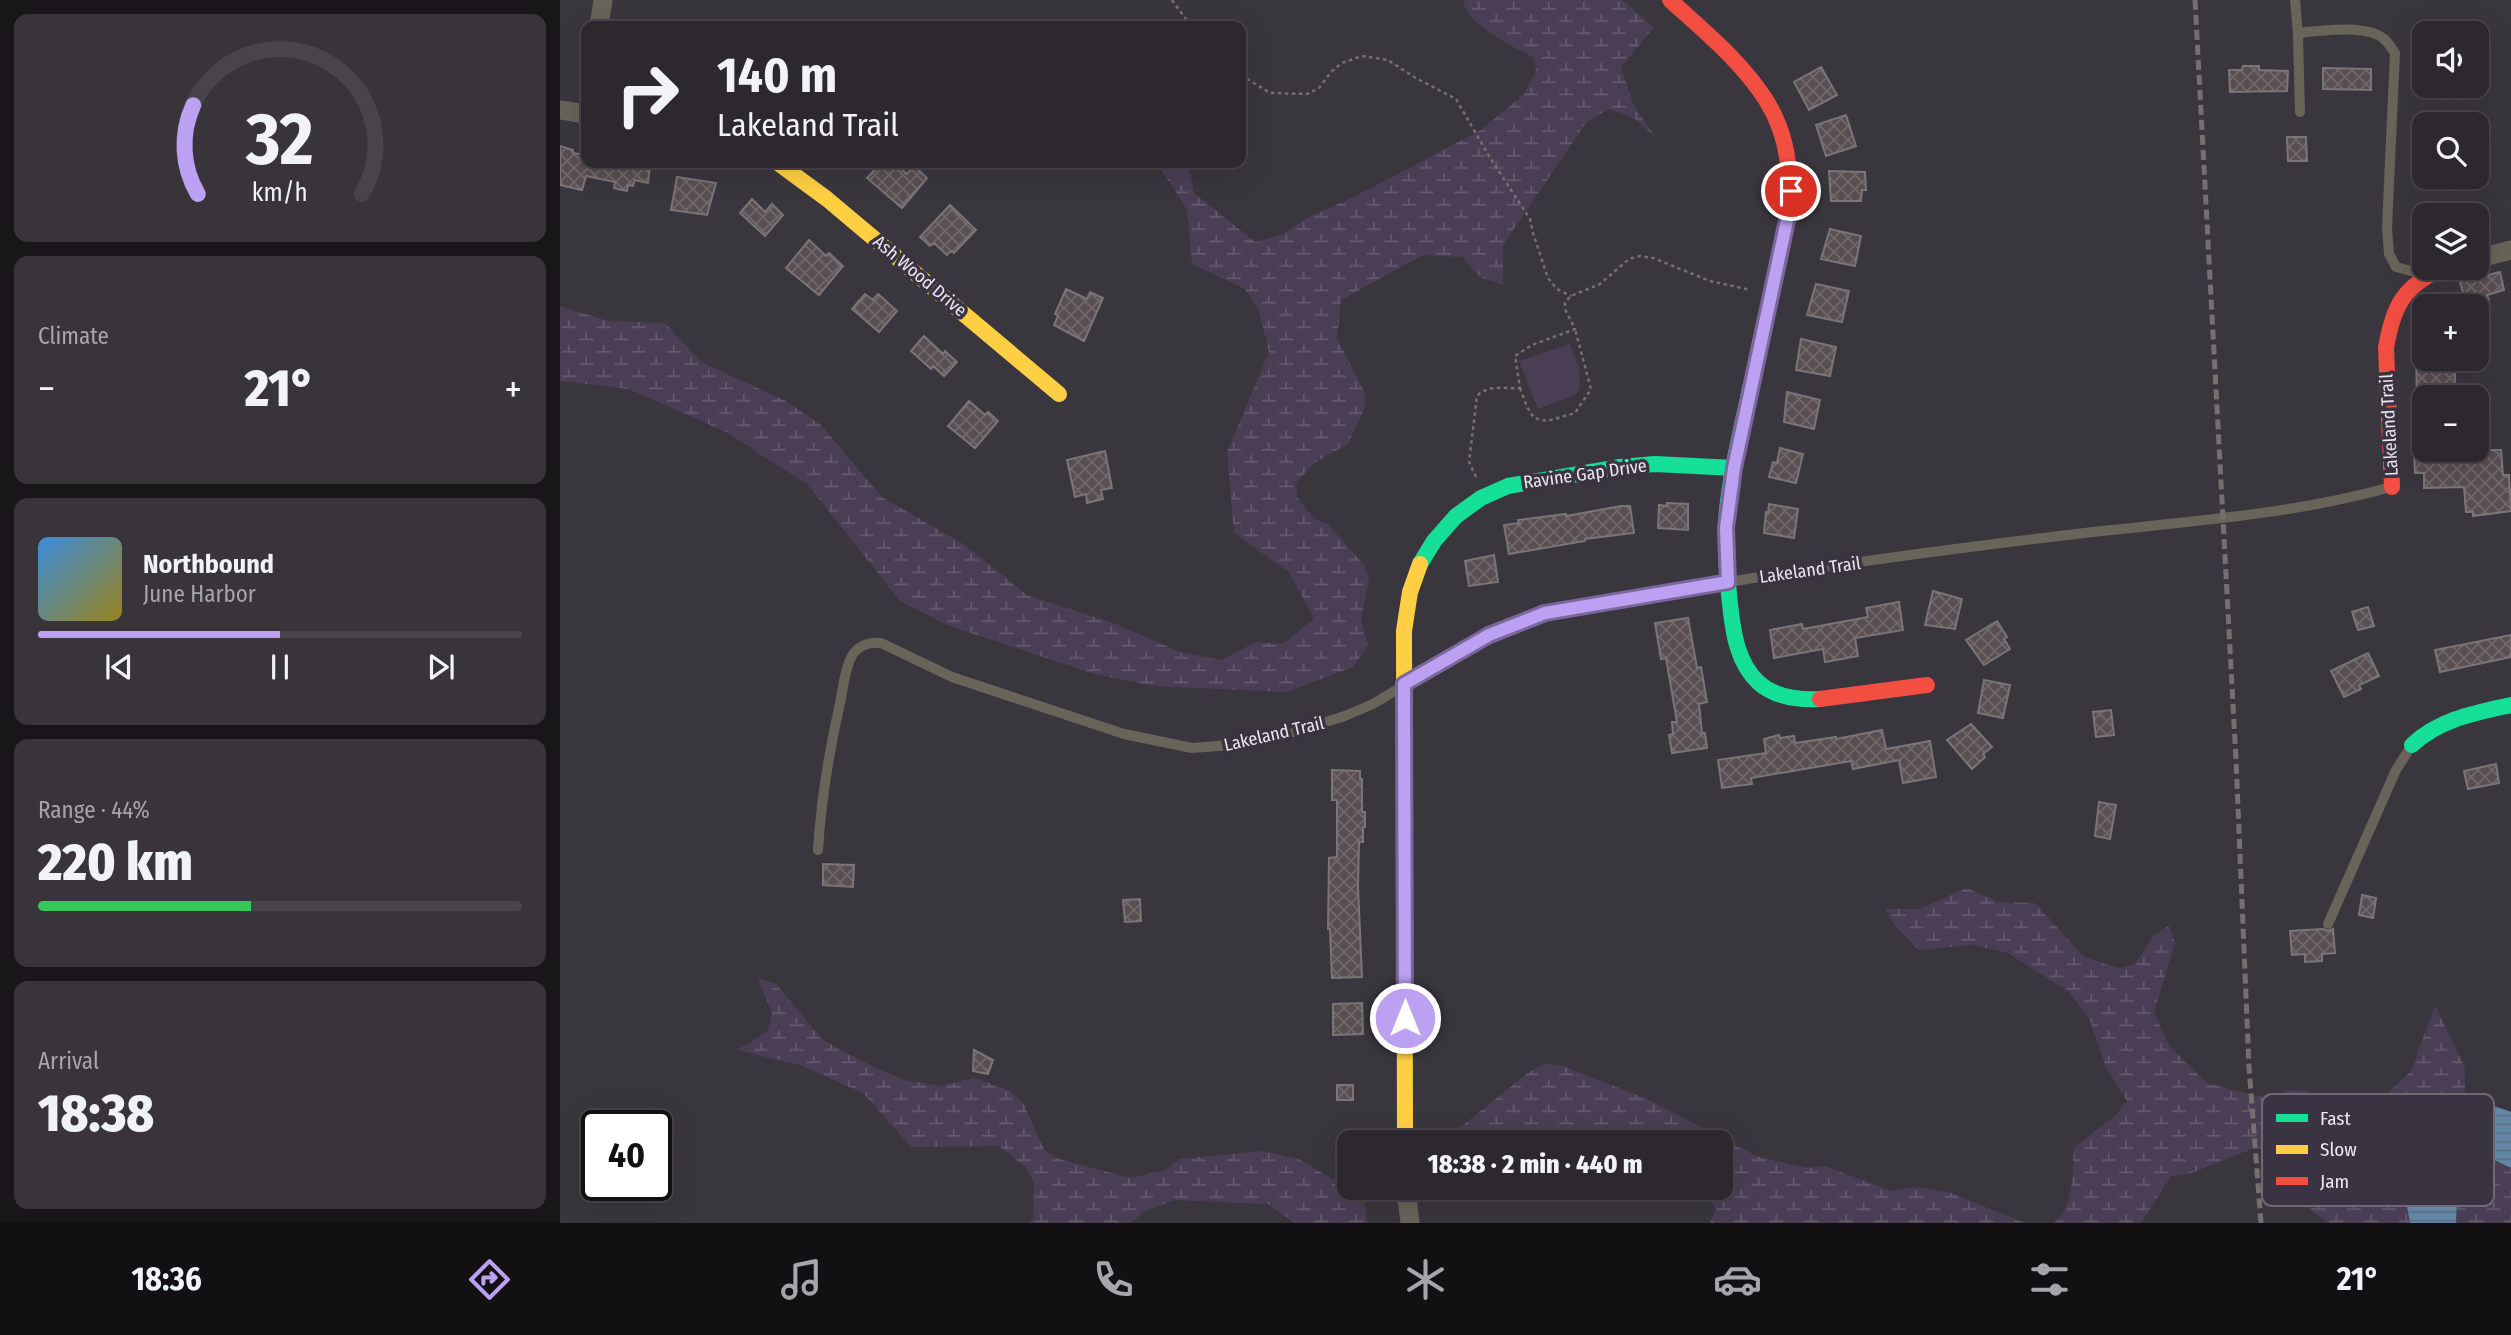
<!DOCTYPE html>
<html lang="en">
<head>
<meta charset="utf-8">
<style>
  body { margin:0; font-family:"Fira Sans Condensed",sans-serif; background:#38343a; color:#f1f3f6; height:100vh; display:flex; flex-direction:column; font-size:26px; white-space:nowrap }
  * { box-sizing:border-box; margin:0 }
  p { font-size:23px; color:#a6a6aa }
  .icon { flex:none; width:38px; height:38px; fill:none; stroke:currentColor; stroke-width:2; stroke-linecap:round; stroke-linejoin:round }
  .map { position:relative; flex:1; overflow:hidden }
  .drawer { display:flex; flex-direction:column; gap:14px; padding:14px; background:#181619; width:560px }
  .drawer>* { flex:none }
  .hud { position:absolute; left:21px; top:21px; width:665px; height:147px; border-radius:14px; box-shadow:0 7px 28px #0002,0 0 0 2px #48444a; background:#2c282e; color:#f1f3f6; overflow:hidden }
  .tools { position:absolute; left:1852px; top:21px; display:grid; gap:14px }
  .tools a { display:grid; place-items:center; width:77px; height:77px; border-radius:14px; background:#2c282e; box-shadow:0 7px 28px #0002,0 0 0 2px #48444a; font-size:35px }
  .speed { position:absolute; left:21px; top:1110px; display:flex; gap:14px; font-size:35px; font-weight:700; text-align:center }
  .speed>* { display:grid; place-content:center; width:91px; height:91px; border-radius:50%; background:#2c282e; box-shadow:0 7px 28px #0002,0 0 0 2px #48444a; line-height:1 }
  .speed .limit { border:4px solid #111; border-radius:10px; background:#fff; color:#111 }
  .pin { position:absolute; display:grid; place-items:center; width:60px; height:60px; color:#fff; margin:-30px; border:4px solid #fff; border-radius:50%; box-shadow:0 2px 7px #0007 }
  .me { position:absolute; width:77px; margin:-38px; rotate:0deg; stroke-linejoin:round; filter:drop-shadow(0 0 5px #0008) }
  .turn { display:flex; align-items:center; gap:24px; height:147px; padding:0 21px; font-size:32px }
  .turn .icon { width:91px; height:91px; stroke-width:2.5 }
  .turn b { display:block; font-size:49px; line-height:60px }
  .big { font-size:52px; font-weight:800; line-height:1.1 }
  .drawer .tile { flex:1; display:flex; flex-direction:column; justify-content:center; gap:10px; min-width:0; padding:0 24px; border-radius:14px; background:#38343a }
  .drawer .dial { align-items:center; gap:0 }
  .dial svg { height:182px; overflow:visible; fill:none; stroke:#48444a; stroke-width:7; stroke-linecap:round; text-anchor:middle }
  .dial text { fill:#f1f3f6; stroke:none }
  .song { display:flex; align-items:center; gap:21px }
  .cover { width:84px; height:84px; border-radius:10px; background:linear-gradient(135deg,hsl(210 70% 55%),hsl(50 70% 35%)) }
  .played { height:7px; border-radius:4px; background:linear-gradient(90deg,#bca0f2 50%,#48444a 50%) }
  .keys { display:flex; justify-content:space-around; direction:ltr }
  .heat { display:flex; justify-content:space-between; align-items:center; font-size:38px; direction:ltr }
  .charge { height:10px; border-radius:5px; background:linear-gradient(90deg,#34c759 44%,#48444a 0) }
  .trip { position:absolute; left:777px; top:1130px; width:396px; height:70px; border-radius:14px; background:#2c282e; box-shadow:0 7px 28px #0002,0 0 0 2px #48444a; font-weight:800; line-height:70px; text-align:center }
  .menu { display:flex; height:112px; justify-content:space-around; align-items:center; background:#121012; color:#a6a6aa }
  .menu .icon { width:49px; height:49px }
  .menu .current { color:#bca0f2 }
  .menu b { font-size:32px; color:#f1f3f6 }
  main { display:flex; flex:1; min-height:0 }
  .map>svg:first-child { display:block }
</style>
</head>
<body>
<main>
<section class="drawer">
<div class="tile dial"><svg viewBox="0 0 100 80">
<path d="M14 69A42 42 0 1 1 86 69"/>
<path d="M14 69A42 42 0 0 1 12 30" stroke="#bca0f2"/>
<text x="50" y="56" font-size="32" font-weight="700">32</text>
<text x="50" y="72" font-size="11">km/h</text>
</svg></div>
<div class="tile"><p>Climate</p>
<div class="heat"><a>−</a><b class="big">21°</b><a>+</a></div>
</div>
<div class="tile">
<div class="song"><i class="cover"></i><div><b>Northbound</b><p>June Harbor</p></div></div>
<div class="played"></div>
<div class="keys"><svg class="icon" aria-label="previous" viewBox="0 0 24 24"><path d="M18 5L8 12l10 7zM5 5v14"/></svg><svg class="icon" aria-label="pause" viewBox="0 0 24 24"><path d="M8 5v14M16 5v14"/></svg><svg class="icon" aria-label="next" viewBox="0 0 24 24"><path d="M6 5l10 7-10 7zM19 5v14"/></svg></div>
</div>
<div class="tile"><p>Range · 44%</p><b class="big">220 km</b><div class="charge"></div></div>
<div class="tile"><p>Arrival</p><b class="big">18:38</b></div>
</section>
<div class="map">
<svg width="1951" height="1223" viewBox="0 0 1951 1223">
  <defs>
    <pattern id="wetland-marsh" width="20" height="14" patternUnits="userSpaceOnUse" patternTransform="scale(1.75)"><rect width="20" height="14" fill="#4a3e55"/><path d="M1 5h8M5 5V1M11 12h8M15 12V8" fill="none" stroke="#645a6e"/></pattern>
    <pattern id="water-rules" width="6" height="5" patternUnits="userSpaceOnUse" patternTransform="scale(1.75)"><rect width="6" height="5" fill="#6287a5"/><path d="M0 2.5h6" fill="none" stroke="#587084"/></pattern>
    <pattern id="building-cross-hatch" width="8" height="8" patternUnits="userSpaceOnUse" patternTransform="scale(1.75)"><rect width="8" height="8" fill="#594e51"/><path d="M0 0l8 8M0 8l8-8" fill="none" stroke="#71686a"/></pattern>
  </defs>
  <rect width="100%" height="100%" fill="#3a363e"/>
  <path fill="url(#wetland-marsh)" d="M 903,0 L 1062,0 L 1094,27 L 1061,67 L 1073,104 L 1096,138 L 1075,119 L 1049,109 L 1026,123 L 943,245 L 943,285 L 920,277 L 902,257 L 863,255 L 781,300 L 777,338 L 805,393 L 805,407 L 788,444 L 754,463 L 736,483 L 737,497 L 754,519 L 768,524 L 804,565 L 809,579 L 801,619 L 808,645 L 793,667 L 727,692 L 593,686 L 534,674 L 387,625 L 340,601 L 248,485 L 168,433 L 69,389 L 0,381 L 0,306 L 48,321 L 105,323 L 141,362 L 226,401 L 261,425 L 322,497 L 405,545 L 467,595 L 556,624 L 620,652 L 661,660 L 696,642 L 723,644 L 754,619 L 729,572 L 674,533 L 667,452 L 709,352 L 699,311 L 685,289 L 632,264 L 627,209 L 597,163 L 628,163 L 634,193 L 695,242 L 723,234 L 745,219 L 798,195 L 921,130 L 963,95 L 976,71 L 974,58 C 953,46 907,26 903,0 Z
    M 1406,888 L 1439,902 L 1475,903 L 1524,957 L 1558,968 L 1575,964 L 1594,935 L 1609,926 L 1615,943 L 1594,1012 L 1609,1045 L 1646,1083 L 1697,1096 L 1715,1096 L 1730,1090 L 1748,1091 L 1807,1124 L 1819,1112 L 1825,1096 L 1851,1071 L 1875,1005 L 1905,1068 L 1905,1102 C 1864,1103 1854,1105 1846,1148 L 1836,1131 L 1830,1161 L 1825,1159 L 1814,1145 L 1780,1168 L 1765,1163 L 1756,1137 L 1741,1151 L 1740,1164 L 1771,1200 L 1792,1198 L 1811,1203 L 1816,1190 L 1796,1175 L 1800,1159 L 1805,1154 L 1811,1156 L 1823,1174 L 1842,1178 L 1850,1223 L 1768,1223 L 1750,1210 L 1711,1150 L 1694,1148 L 1629,1174 L 1611,1176 L 1581,1223 L 1494,1223 C 1515,1205 1512,1173 1514,1147 L 1556,1115 L 1567,1101 L 1547,1070 L 1530,1021 L 1509,992 L 1448,953 L 1414,945 L 1359,950 L 1334,925 L 1325,909 L 1360,909 Z
    M 198,979 L 215,983 L 263,1040 L 310,1065 L 344,1080 L 380,1086 L 415,1078 L 448,1090 L 463,1102 L 484,1150 L 499,1159 L 570,1178 L 605,1170 L 620,1159 L 703,1151 L 738,1159 L 804,1197 L 807,1223 L 735,1223 L 708,1204 L 616,1200 L 583,1212 L 571,1223 L 469,1223 L 473,1218 L 474,1183 L 466,1168 L 439,1146 L 351,1147 L 303,1093 L 240,1065 L 177,1050 L 208,1031 L 212,1013 Z
    M 984,1064 L 1003,1066 L 1087,1099 L 1196,1156 L 1247,1168 L 1265,1166 L 1331,1191 L 1356,1187 L 1391,1193 L 1465,1223 L 1150,1223 L 1156,1209 L 1146,1194 L 1137,1188 L 1160,1188 L 1160,1143 L 886,1143 L 887,1138 L 969,1072 Z
    M 1904,1148 L 1914,1150 L 1951,1168 L 1951,1223 L 1896,1223 L 1899,1152 Z"/>
  <path fill="#4a3e55" d="M 1010,344 L 1019,368 L 1020,388 L 1015,395 L 978,409 L 959,361 Z"/>
  <path fill="url(#water-rules)" d="M 1873,1102 C 1901,1102 1926,1101 1951,1112 L 1951,1168 L 1914,1150 L 1904,1148 L 1899,1152 L 1896,1223 L 1850,1223 L 1842,1178 L 1823,1174 L 1811,1156 L 1805,1154 L 1800,1159 L 1796,1175 C 1804,1182 1820,1188 1819,1200 C 1808,1205 1803,1200 1793,1198 C 1786,1198 1777,1201 1771,1200 C 1754,1196 1735,1170 1741,1153 C 1743,1147 1751,1141 1756,1137 L 1765,1163 L 1779,1168 L 1787,1150 L 1807,1141 C 1817,1146 1820,1157 1830,1161 L 1833,1156 L 1832,1130 L 1836,1131 L 1846,1147 C 1851,1120 1851,1119 1873,1102 Z"/>
  <path fill="url(#building-cross-hatch)" stroke="#7a7578" stroke-width="2" d="M 1683,66 L 1699,66 L 1699,70 L 1728,71 L 1727,91 L 1670,92 L 1669,70 L 1682,70 Z
    M 1261,67 L 1277,95 L 1249,110 L 1234,82 Z
    M 1763,68 L 1811,69 L 1811,90 L 1763,89 Z
    M 1286,115 L 1296,146 L 1266,156 L 1256,125 Z
    M 1727,137 L 1746,137 L 1747,161 L 1728,161 Z
    M 0,146 L 13,150 L 13,153 L 26,155 L 26,163 L 61,163 L 75,165 L 76,163 L 90,165 L 88,183 L 75,180 L 73,186 L 68,185 L 67,191 L 54,188 L 55,182 L 26,176 L 22,190 L 0,185 Z
    M 321,163 L 334,163 L 347,174 L 354,166 L 367,178 L 342,208 L 307,178 Z
    M 1269,171 L 1305,172 L 1306,190 L 1302,190 L 1301,201 L 1271,201 Z
    M 117,177 L 156,183 L 147,215 L 111,210 Z
    M 192,199 L 205,212 L 212,204 L 223,215 L 205,236 L 180,213 Z
    M 390,205 L 416,230 L 394,253 L 391,251 L 387,255 L 374,243 L 370,246 L 360,237 Z
    M 1270,229 L 1301,236 L 1295,266 L 1261,259 Z
    M 249,240 L 266,256 L 269,253 L 283,266 L 259,295 L 226,268 Z
    M 1940,272 L 1944,290 L 1927,295 L 1929,300 L 1916,303 L 1915,297 L 1905,300 L 1900,282 Z
    M 1256,284 L 1289,291 L 1282,322 L 1247,315 Z
    M 506,289 L 527,299 L 530,292 L 543,298 L 524,341 L 494,325 L 498,316 L 495,314 Z
    M 305,294 L 313,300 L 318,294 L 337,311 L 319,332 L 292,309 Z
    M 364,336 L 383,354 L 385,351 L 397,362 L 384,376 L 373,366 L 371,369 L 351,351 Z
    M 1241,339 L 1276,347 L 1270,376 L 1236,370 Z
    M 1856,359 L 1894,359 L 1896,397 L 1857,397 Z
    M 1227,392 L 1260,400 L 1254,429 L 1224,422 Z
    M 409,401 L 425,415 L 428,412 L 438,421 L 415,448 L 388,426 Z
    M 1220,448 L 1243,454 L 1236,483 L 1209,477 L 1213,462 L 1217,463 Z
    M 1854,450 L 1941,450 L 1943,475 L 1949,475 L 1951,511 L 1913,516 L 1913,512 L 1906,512 L 1904,487 L 1864,488 L 1864,473 L 1855,473 Z
    M 545,451 L 552,488 L 541,490 L 543,499 L 527,503 L 526,494 L 515,497 L 507,460 Z
    M 1107,503 L 1128,504 L 1128,530 L 1098,528 L 1099,505 L 1107,506 Z
    M 1209,504 L 1238,509 L 1234,538 L 1204,533 L 1206,512 L 1208,513 Z
    M 1061,506 L 1070,506 L 1074,533 L 1025,539 L 1025,541 L 949,554 L 944,525 L 959,523 L 958,520 L 1006,514 L 1006,516 Z
    M 934,555 L 938,582 L 909,586 L 905,561 Z
    M 1373,591 L 1402,599 L 1395,629 L 1365,625 Z
    M 1339,602 L 1343,630 L 1295,638 L 1298,656 L 1265,662 L 1263,649 L 1214,658 L 1210,630 L 1242,624 L 1243,629 L 1308,617 L 1306,608 Z
    M 1808,607 L 1814,626 L 1798,630 L 1792,612 Z
    M 1128,618 L 1137,668 L 1141,667 L 1147,702 L 1139,704 L 1142,733 L 1145,733 L 1147,748 L 1112,753 L 1109,735 L 1113,734 L 1112,722 L 1117,722 L 1106,658 L 1101,659 L 1095,623 Z
    M 1437,621 L 1447,637 L 1444,639 L 1450,649 L 1424,665 L 1406,640 Z
    M 1951,635 L 1951,657 L 1880,672 L 1875,650 Z
    M 1808,653 L 1819,676 L 1799,685 L 1801,689 L 1784,697 L 1771,671 Z
    M 1424,680 L 1450,685 L 1443,718 L 1418,713 Z
    M 1551,710 L 1554,735 L 1536,737 L 1533,712 Z
    M 1411,724 L 1432,747 L 1423,754 L 1425,757 L 1412,769 L 1387,740 Z
    M 1322,730 L 1326,749 L 1370,741 L 1376,777 L 1343,783 L 1339,760 L 1293,769 L 1291,761 L 1191,778 L 1192,784 L 1162,788 L 1158,760 L 1206,753 L 1204,739 L 1219,735 L 1220,738 L 1234,736 L 1235,743 L 1276,737 L 1276,739 Z
    M 1936,764 L 1939,783 L 1908,789 L 1904,771 Z
    M 772,770 L 800,771 L 800,779 L 802,779 L 802,812 L 805,812 L 805,827 L 803,827 L 803,842 L 799,842 L 798,887 L 802,977 L 772,978 L 770,929 L 768,929 L 769,858 L 777,857 L 777,800 L 772,800 Z
    M 1539,802 L 1556,805 L 1550,839 L 1535,836 Z
    M 263,864 L 294,865 L 293,887 L 263,885 Z
    M 1802,895 L 1816,898 L 1813,918 L 1799,915 Z
    M 580,899 L 581,921 L 565,922 L 563,900 Z
    M 1763,929 L 1768,931 L 1773,929 L 1775,953 L 1762,954 L 1762,961 L 1745,962 L 1745,954 L 1732,955 L 1730,931 Z
    M 802,1003 L 803,1034 L 773,1035 L 773,1004 Z
    M 414,1050 L 433,1060 L 428,1074 L 413,1071 Z
    M 777,1085 L 793,1085 L 793,1100 L 777,1100 Z"/>
  <g fill="none" stroke-linecap="round" stroke-linejoin="round">
    <path stroke="#75716c" stroke-width="2.5" stroke-dasharray="3.5 3.5" stroke-linecap="butt" d="M 612,0 L 631,26
      M 681,75 L 710,93 L 747,94 L 759,88 L 771,72 L 782,63 L 802,56 L 828,60 L 854,77 L 896,99 L 929,156 L 970,219 L 973,233 L 988,278 L 997,289 L 1011,296
      M 960,388 L 967,407 L 974,418 L 987,421 L 1015,413 L 1031,389 L 1015,329
      M 916,477 L 909,462 L 917,396 C 929,384 944,389 960,388 L 955,356 L 972,345 L 1015,329 L 1005,309 L 1005,302 L 1011,296 L 1040,284 L 1069,259 L 1080,256 L 1093,258 L 1150,281 L 1191,290"/>
    <path stroke="#696459" stroke-width="10" d="M 1735,0 L 1738,35
      M 1740,112 L 1738,35 L 1745,32 C 1767,31 1807,24 1824,39 C 1829,43 1832,49 1835,53 L 1827,227 L 1829,254 L 1836,267 L 1859,273
      M 258,850 C 261,800 269,752 280,703 C 283,690 284,673 290,660 C 295,647 307,642 321,643 L 392,677 L 564,734 L 632,748 L 684,744 L 727,734 L 785,716 L 813,704 L 928,635 C 997,603 1076,597 1150,585 C 1277,564 1405,547 1533,532 C 1632,521 1735,514 1831,487
      M 1768,924 L 1836,770 L 1852,745"/>
    <path stroke="#696459" stroke-width="19" d="M 39,26 L 43,0
      M 0,110 L 26,114
      M 1916,259 L 1951,250
      M 846,1188 L 850,1223"/>
    <path stroke="#16e098" stroke-width="16" d="M 1192,380 C 1182,427 1169,476 1166,523 C 1165,550 1167,577 1170,604 C 1173,632 1177,663 1199,683 C 1216,698 1239,700 1260,699
      M 860,564 L 874,541 L 896,516 L 921,498 L 948,486 L 1060,467 L 1095,464 L 1174,468
      M 1852,745 C 1880,719 1915,713 1951,705"/>
    <path stroke="#ffcf43" stroke-width="16" d="M 218,163 L 267,199 L 499,394
      M 845,1143 L 844,631 L 850,592 L 860,564"/>
    <path stroke="#f24e42" stroke-width="16" d="M 1110,0 C 1144,31 1181,61 1206,100 C 1244,161 1228,226 1212,291 C 1205,321 1198,351 1192,380
      M 1832,487 L 1826,348 C 1833,306 1844,285 1884,268
      M 1260,699 L 1367,685"/>
    <path stroke="#74706e" stroke-width="5" stroke-dasharray="10 5" stroke-linecap="butt" d="M 1635,0 L 1676,760 L 1689,1067 L 1701,1223"/>
  </g>
  <g fill="none" stroke-linecap="round" stroke-linejoin="round">
    <g stroke="#7a689d" stroke-width="18">
      <path id="route" d="M 845,1018 L 844,684 L 929,635 L 985,613 L 1168,582 L 1166,528 L 1174,468 L 1229,211 L 1231,191"/>
    </g>
    <use href="#route" stroke="#bca0f2" stroke-width="12"/>
  </g>
  <g text-anchor="middle" stroke-width="7" stroke-linejoin="round" paint-order="stroke">
    <g font-size="18" fill="#eae6ef" stroke="#3a3341">
      <text transform="translate(360 276) rotate(40)" y="6">Ash Wood Drive</text>
      <text transform="translate(1829 425) rotate(-93)" y="6">Lakeland Trail</text>
      <text transform="translate(1025 474) rotate(-8)" y="6">Ravine Gap Drive</text>
      <text transform="translate(1250 570) rotate(-8)" y="6">Lakeland Trail</text>
      <text transform="translate(714 734) rotate(-13)" y="6">Lakeland Trail</text>
    </g>
  </g>
  <rect x="1702" y="1094" width="232" height="112" rx="10" fill="#3a3341" stroke="#6f6975" stroke-width="2"/>
  <rect x="1716" y="1114" width="32" height="8" fill="#16e098"/>
  <rect x="1716" y="1145" width="32" height="9" fill="#ffcf43"/>
  <rect x="1716" y="1177" width="32" height="8" fill="#f24e42"/>
  <g font-size="19" fill="#eae6ef">
    <text x="1760" y="1125">Fast</text>
    <text x="1760" y="1156">Slow</text>
    <text x="1760" y="1188">Jam</text>
  </g>
</svg>
<div class="tools">
<a><svg class="icon" aria-label="sound" viewBox="0 0 24 24"><path d="M4 9h4l5-4v14l-5-4H4zM17 9q2 3 0 6"/></svg></a>
<a><svg class="icon" aria-label="search" viewBox="0 0 24 24"><circle cx="10" cy="10" r="6"/><path d="M15 15l6 6"/></svg></a>
<a><svg class="icon" aria-label="layers" viewBox="0 0 24 24"><path d="M12 4l9 5-9 5-9-5zM3 14l9 5 9-5"/></svg></a>
<a>+</a>
<a>−</a>
</div>
<div class="speed"><div class="limit">40</div></div>
<div class="pin" style="left:1231px;top:191px;background:#d93025"><svg class="icon" aria-label="arrive" viewBox="0 0 24 24"><path d="M6 21V4h12l-3 4 3 4H6"/></svg></div>
<svg class="me" style="left:845px;top:1018px" viewBox="-20 -20 40 40"><circle r="17" fill="#bca0f2" stroke="#fff" stroke-width="3"/><path d="M0-11L8 9 0 5-8 9z" fill="#fff"/></svg>
<div class="trip">18:38 · 2 min · 440 m</div>
<div class="hud">
<div class="turn"><svg class="icon" aria-label="right" viewBox="0 0 24 24"><path d="M7 20v-9h11M14 6l5 5-5 5"/></svg><div><b>140 m</b>Lakeland Trail</div></div>
</div>
</div>
</main>
<nav class="menu">
<b>18:36</b>
<svg class="icon current" aria-label="directions" viewBox="0 0 24 24"><path d="M12 3l9 9-9 9-9-9zM9 14v-3h6M13 9l2 2-2 2"/></svg>
<svg class="icon" aria-label="music" viewBox="0 0 24 24"><path d="M9 18V5l10-2v13"/><circle cx="6" cy="18" r="3"/><circle cx="16" cy="16" r="3"/></svg>
<svg class="icon" aria-label="phone" viewBox="0 0 24 24"><path d="M5 4h4l2 5-3 2q2 4 5 5l2-3 5 2v4C11 20 4 13 5 4z"/></svg>
<svg class="icon" aria-label="climate" viewBox="0 0 24 24"><path d="M12 3v18M4 7l16 10M4 17L20 7"/></svg>
<svg class="icon" aria-label="car" viewBox="0 0 24 24"><path d="M5 17H2v-5l4-1 3-4h7l3 4 3 1v5h-3M9 17h6M6 11h13"/><circle cx="7" cy="17" r="2"/><circle cx="17" cy="17" r="2"/></svg>
<svg class="icon" aria-label="filters" viewBox="0 0 24 24"><path d="M4 7h16M4 17h16"/><circle cx="9" cy="7" r="2"/><circle cx="15" cy="17" r="2"/></svg>
<b>21°</b>
</nav>
</body>
</html>
